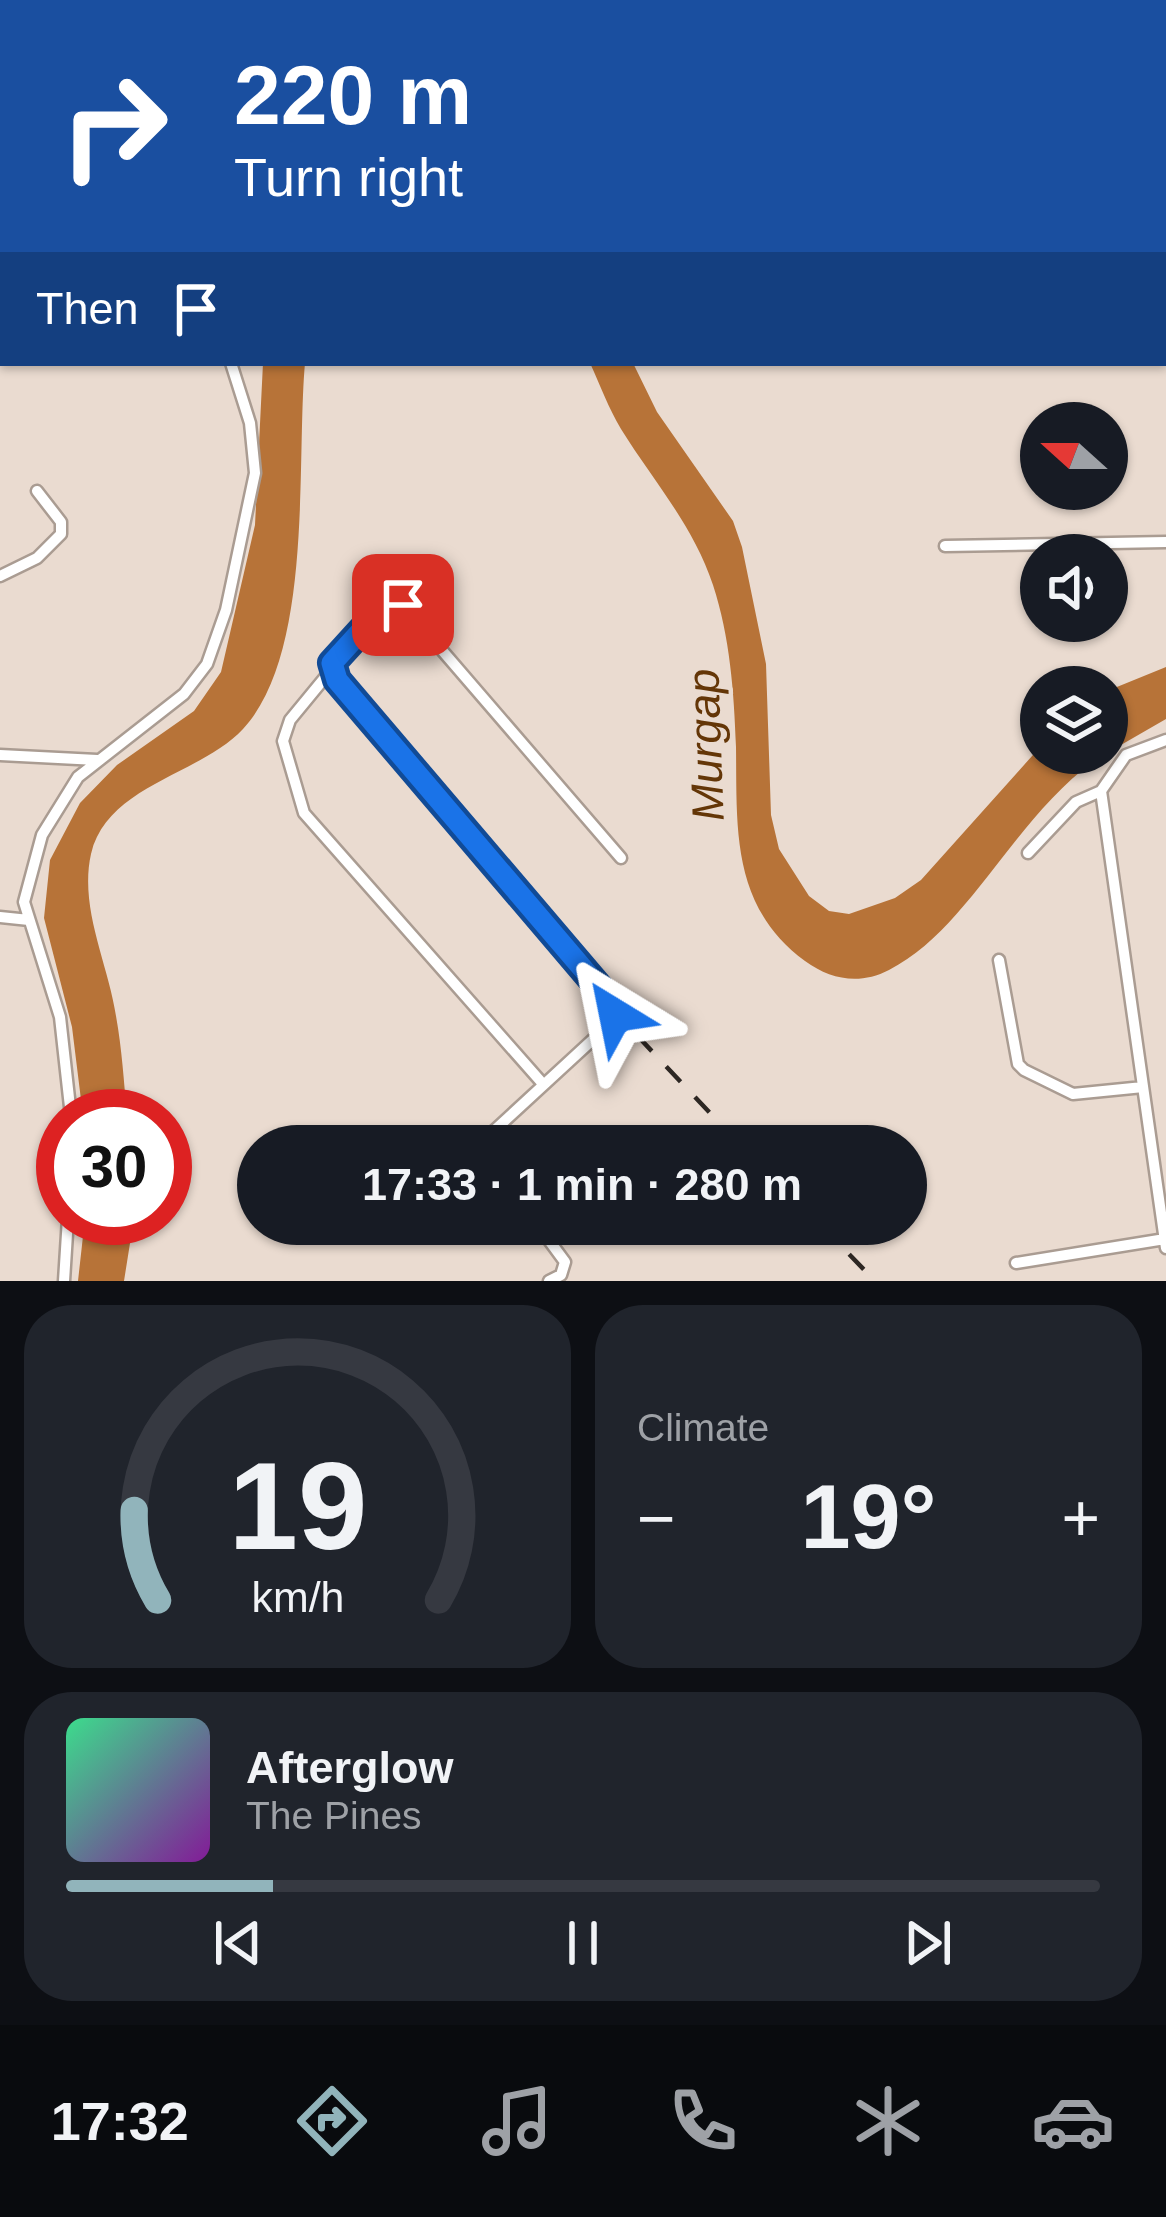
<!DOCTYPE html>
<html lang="en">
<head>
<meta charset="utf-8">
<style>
  body { margin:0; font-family:Helvetica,sans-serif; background:#20242c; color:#f1f3f6; height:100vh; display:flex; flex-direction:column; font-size:45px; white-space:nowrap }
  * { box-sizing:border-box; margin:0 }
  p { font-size:39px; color:#9ea1a6 }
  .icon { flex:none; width:66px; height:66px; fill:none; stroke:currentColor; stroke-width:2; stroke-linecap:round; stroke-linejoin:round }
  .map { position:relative; height:1281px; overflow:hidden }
  .sheet { display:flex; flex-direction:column; gap:24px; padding:24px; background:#0d0f14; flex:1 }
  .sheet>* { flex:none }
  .guide { position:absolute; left:0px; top:0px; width:1167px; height:366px; box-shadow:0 3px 9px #0004; background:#1a4fa0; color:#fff; overflow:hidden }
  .needle { width:78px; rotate:291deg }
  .tools { position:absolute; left:1020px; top:402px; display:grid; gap:24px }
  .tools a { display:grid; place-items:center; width:108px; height:108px; border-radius:50%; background:#171b24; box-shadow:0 3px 9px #0004; font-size:60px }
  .speed { position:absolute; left:36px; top:1089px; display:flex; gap:24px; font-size:60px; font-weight:700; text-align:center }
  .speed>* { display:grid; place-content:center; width:156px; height:156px; border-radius:50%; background:#171b24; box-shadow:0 3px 9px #0004; line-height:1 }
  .speed .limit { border:18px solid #d22; background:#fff; color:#111 }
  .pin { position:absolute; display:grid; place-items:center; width:102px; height:102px; color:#fff; margin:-51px; border-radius:24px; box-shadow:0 6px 18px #0006 }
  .me { position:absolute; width:132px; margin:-66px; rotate:325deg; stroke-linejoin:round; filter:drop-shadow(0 0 9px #0008) }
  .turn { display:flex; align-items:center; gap:42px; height:252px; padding:0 36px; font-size:54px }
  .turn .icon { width:156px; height:156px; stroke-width:2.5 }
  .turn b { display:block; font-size:84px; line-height:102px }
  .then { display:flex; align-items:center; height:114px; padding:0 36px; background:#0003; gap:24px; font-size:45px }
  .big { font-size:90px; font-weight:800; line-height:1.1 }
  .sheet .card { flex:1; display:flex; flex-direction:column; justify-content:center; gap:18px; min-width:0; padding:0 42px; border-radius:48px; background:#20242c }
  .sheet .dial { align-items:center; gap:0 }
  .dial svg { height:312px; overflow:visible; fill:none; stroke:#363941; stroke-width:7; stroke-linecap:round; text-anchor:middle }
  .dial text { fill:#f1f3f6; stroke:none }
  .song { display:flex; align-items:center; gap:36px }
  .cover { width:144px; height:144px; border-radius:18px; background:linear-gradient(135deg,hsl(150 70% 55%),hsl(290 70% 35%)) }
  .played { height:12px; border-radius:6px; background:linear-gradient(90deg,#91b4bb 20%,#363941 20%) }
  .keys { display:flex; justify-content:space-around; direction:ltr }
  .heat { display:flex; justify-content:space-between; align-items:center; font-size:66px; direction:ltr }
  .sheet .tiles { flex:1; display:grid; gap:24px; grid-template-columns:1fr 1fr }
  .card:last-child { grid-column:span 2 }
  .trip { position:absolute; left:237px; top:1125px; width:690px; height:120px; border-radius:60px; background:#171b24; box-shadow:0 3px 9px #0004; font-weight:800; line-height:120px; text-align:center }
  .tab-bar { display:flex; height:192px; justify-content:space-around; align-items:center; background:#090b0e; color:#9ea1a6 }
  .tab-bar .icon { width:84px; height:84px }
  .tab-bar .active { color:#91b4bb }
  .tab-bar b { font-size:54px; color:#f1f3f6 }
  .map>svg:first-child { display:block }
</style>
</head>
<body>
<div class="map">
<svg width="1166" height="1281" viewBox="0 0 1166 1281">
  <rect width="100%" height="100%" fill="#eadbd0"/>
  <path fill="#b77338" d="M 263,363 L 305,363 C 296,462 314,652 243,729 C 200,775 107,785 91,854 C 79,908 108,963 116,1016 C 122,1049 124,1083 127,1116 L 83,1116 L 72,1027 L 44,918 L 50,860 L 80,803 L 117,765 L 194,711 L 221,672 L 255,525 Z
    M 590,363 L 633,363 L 657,412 L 733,521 L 742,547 L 766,664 L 771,815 L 779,849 L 809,896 L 829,911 L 849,914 L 895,898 L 921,880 L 1041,746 L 1041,753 L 1106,753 C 1018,808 971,929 889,970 C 860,985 831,980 805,961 C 731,906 737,830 736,747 C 734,692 730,637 713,585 C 693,525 654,482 621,429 C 609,409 600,385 590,363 Z
    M 1166,667 L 1166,719 L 1107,753 L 1107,691 Z
    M 85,1218 L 134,1218 L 124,1281 L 78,1281 Z"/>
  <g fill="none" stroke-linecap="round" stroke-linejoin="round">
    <g stroke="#aa9c92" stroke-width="15">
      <path id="minor" d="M 896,0 L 896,3
        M 1164,122 L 1166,122
        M 0,236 L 3,236
        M 0,297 L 3,294
        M 945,546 L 1166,542
        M 0,576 L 37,558 L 61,534 L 61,522 L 37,491
        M 333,670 L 615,1009 L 613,1021 L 485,1139 L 484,1146
        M 0,755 L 97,760
        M 1101,791 L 1166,1248
        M 1028,853 L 1076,802 L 1101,791 L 1126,755 L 1166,740
        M 0,917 L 29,920
        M 999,960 L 1018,1064 L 1024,1070 L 1073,1094 L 1143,1087
        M 543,1084 L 304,813 L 283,741 L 290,720 L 383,607 L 403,605 L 621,858
        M 71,1116 L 60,1017 L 24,902 L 42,835 L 78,777 L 184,694 L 207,664 L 226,610 L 255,473 L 250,423 L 231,363
        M 537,1224 L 565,1262 L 561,1275 L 549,1281
        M 1016,1263 L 1165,1239
        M 64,1281 L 68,1218"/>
    </g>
    <g stroke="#aa9c92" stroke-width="20">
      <path id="secondary" d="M 509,3 L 509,0
        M 0,97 L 3,97
        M 1164,327 L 1166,327"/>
    </g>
    <use href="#minor" stroke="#fff" stroke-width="10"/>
    <use href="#secondary" stroke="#fff" stroke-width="15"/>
    <path stroke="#2d2723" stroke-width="4.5" stroke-dasharray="21 21" stroke-linecap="butt" d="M 389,751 L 584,979 L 741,1146
      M 820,1224 L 875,1281"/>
  </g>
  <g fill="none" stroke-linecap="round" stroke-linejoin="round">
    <g stroke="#114b97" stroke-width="30">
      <path id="route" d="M 403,605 L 383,607 L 332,663 L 337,680 L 613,1004 L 615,1015"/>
    </g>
    <use href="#route" stroke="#1a73e8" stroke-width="21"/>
  </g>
  <g text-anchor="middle" stroke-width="9" stroke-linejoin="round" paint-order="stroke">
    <g font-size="45" font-style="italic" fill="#643607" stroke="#eadbd0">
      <text transform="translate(705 745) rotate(-92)" y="16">Murgap</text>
    </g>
  </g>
</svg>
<div class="tools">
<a><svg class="needle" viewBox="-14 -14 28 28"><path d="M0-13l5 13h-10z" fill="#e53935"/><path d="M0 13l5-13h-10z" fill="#9ea1a6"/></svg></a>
<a><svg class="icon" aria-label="sound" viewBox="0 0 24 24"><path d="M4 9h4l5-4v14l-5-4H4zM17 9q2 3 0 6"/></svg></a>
<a><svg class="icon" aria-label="layers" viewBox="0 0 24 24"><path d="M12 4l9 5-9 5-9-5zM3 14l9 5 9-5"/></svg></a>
</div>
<div class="speed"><div class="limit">30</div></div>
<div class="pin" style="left:403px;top:605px;background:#d93025"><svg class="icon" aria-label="arrive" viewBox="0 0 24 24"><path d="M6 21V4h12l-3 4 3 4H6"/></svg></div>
<svg class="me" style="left:615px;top:1015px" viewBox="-20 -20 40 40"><path d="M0-17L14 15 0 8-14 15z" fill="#1a73e8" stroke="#fff" stroke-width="4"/></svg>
<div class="trip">17:33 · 1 min · 280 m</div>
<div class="guide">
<div class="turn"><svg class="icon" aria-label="right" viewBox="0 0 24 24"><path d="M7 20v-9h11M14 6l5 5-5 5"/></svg><div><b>220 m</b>Turn right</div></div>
<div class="then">Then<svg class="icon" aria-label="arrive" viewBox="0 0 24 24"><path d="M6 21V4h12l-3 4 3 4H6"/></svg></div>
</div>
</div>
<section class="sheet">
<div class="tiles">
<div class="card dial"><svg viewBox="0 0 100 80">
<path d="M14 69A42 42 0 1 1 86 69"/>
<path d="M14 69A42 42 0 0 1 8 46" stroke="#91b4bb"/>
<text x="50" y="56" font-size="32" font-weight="700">19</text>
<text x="50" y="72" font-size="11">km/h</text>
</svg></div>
<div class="card"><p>Climate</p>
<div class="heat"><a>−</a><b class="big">19°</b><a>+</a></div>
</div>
<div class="card">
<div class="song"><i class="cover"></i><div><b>Afterglow</b><p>The Pines</p></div></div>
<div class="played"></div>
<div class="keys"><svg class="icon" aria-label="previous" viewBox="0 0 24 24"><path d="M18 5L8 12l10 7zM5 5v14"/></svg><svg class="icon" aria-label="pause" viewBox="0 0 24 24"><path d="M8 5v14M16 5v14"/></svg><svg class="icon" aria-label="next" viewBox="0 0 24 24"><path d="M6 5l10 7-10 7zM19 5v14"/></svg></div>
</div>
</div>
</section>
<nav class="tab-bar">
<b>17:32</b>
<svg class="icon active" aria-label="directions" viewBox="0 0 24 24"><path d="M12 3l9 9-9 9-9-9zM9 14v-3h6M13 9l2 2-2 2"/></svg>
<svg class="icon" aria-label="music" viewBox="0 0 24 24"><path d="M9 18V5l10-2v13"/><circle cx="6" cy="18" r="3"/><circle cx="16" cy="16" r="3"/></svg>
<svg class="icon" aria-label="phone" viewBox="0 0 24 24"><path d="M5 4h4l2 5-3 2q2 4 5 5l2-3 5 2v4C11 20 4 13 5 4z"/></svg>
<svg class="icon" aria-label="climate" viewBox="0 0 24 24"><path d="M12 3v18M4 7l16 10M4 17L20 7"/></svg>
<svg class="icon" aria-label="car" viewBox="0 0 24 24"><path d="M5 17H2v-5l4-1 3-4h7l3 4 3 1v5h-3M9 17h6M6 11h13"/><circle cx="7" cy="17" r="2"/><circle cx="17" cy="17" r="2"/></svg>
</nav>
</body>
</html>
